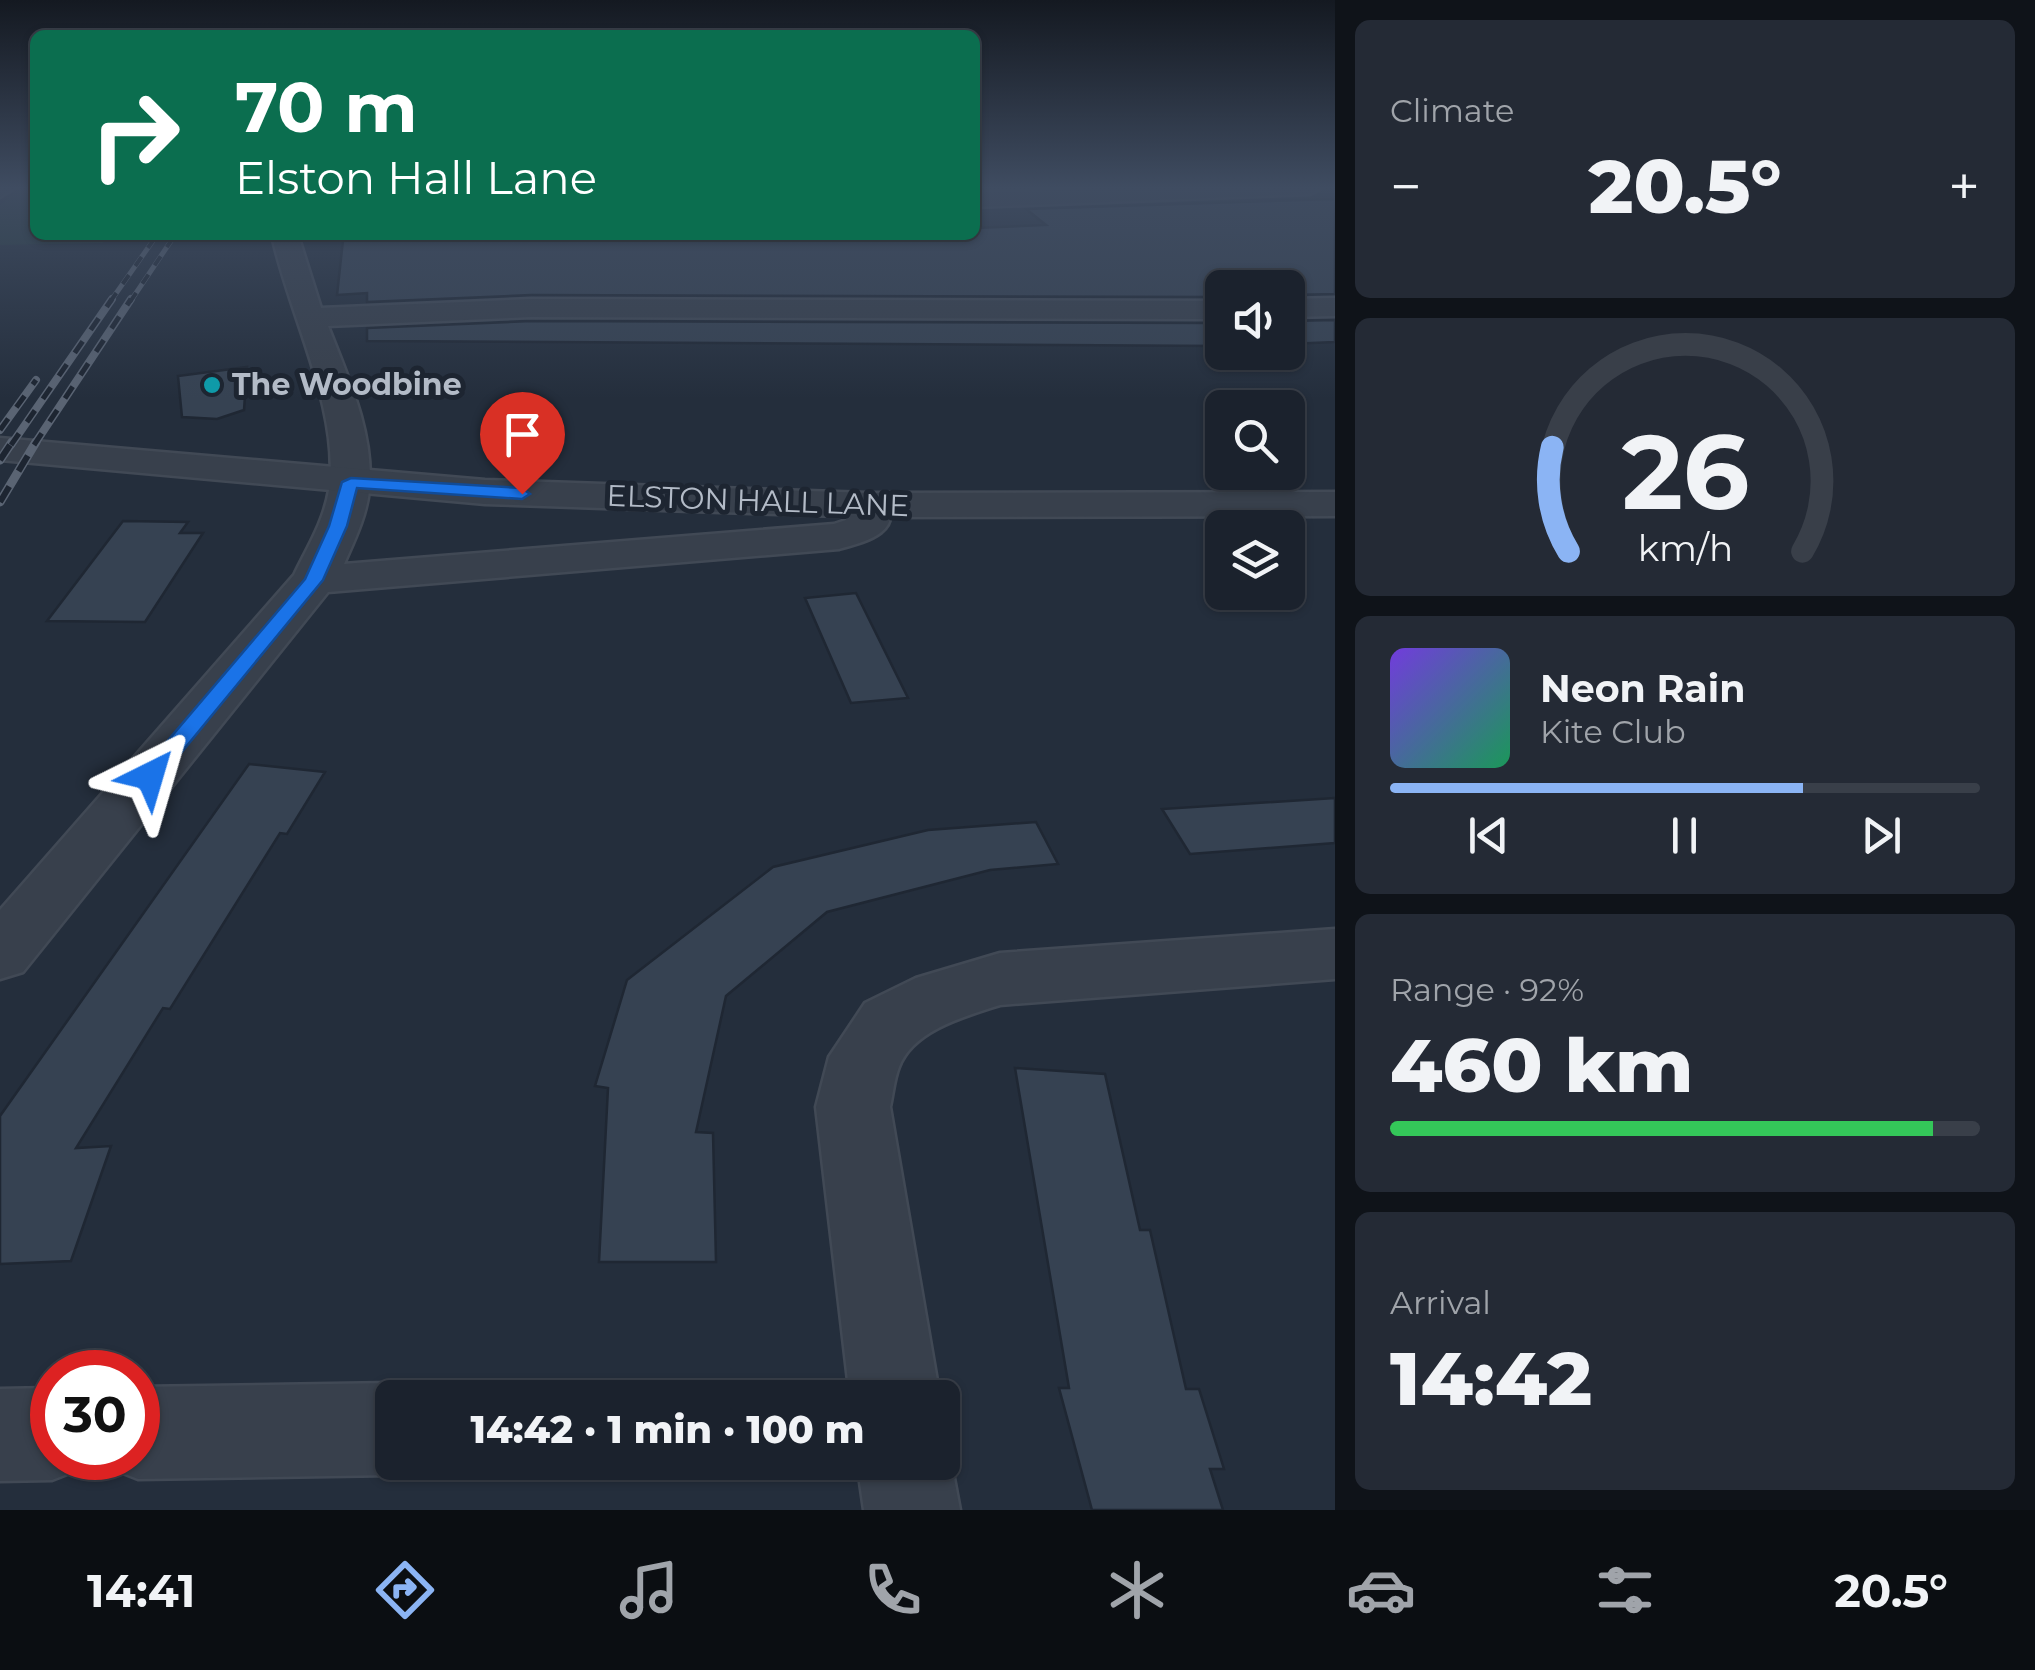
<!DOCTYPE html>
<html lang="en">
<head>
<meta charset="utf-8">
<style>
  body { margin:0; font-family:Montserrat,sans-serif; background:#242a35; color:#f1f3f6; height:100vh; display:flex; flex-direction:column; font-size:38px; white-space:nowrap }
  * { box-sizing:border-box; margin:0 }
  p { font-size:32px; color:#a0a4aa }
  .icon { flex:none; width:55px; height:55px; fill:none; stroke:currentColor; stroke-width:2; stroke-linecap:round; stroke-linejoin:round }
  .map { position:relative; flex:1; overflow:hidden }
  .details { display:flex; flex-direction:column; gap:20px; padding:20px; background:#0f1319; width:700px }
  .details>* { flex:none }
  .hud { position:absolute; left:30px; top:30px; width:950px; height:210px; border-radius:15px; box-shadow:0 2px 8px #0004,0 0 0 2px #393f49; background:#0b6e4f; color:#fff; overflow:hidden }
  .buttons { position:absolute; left:1205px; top:270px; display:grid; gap:20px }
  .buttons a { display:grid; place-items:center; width:100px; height:100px; border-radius:15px; background:#1b222d; box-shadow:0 2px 8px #0004,0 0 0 2px #393f49; font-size:50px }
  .speed { position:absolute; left:30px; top:1350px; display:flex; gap:20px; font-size:50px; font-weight:700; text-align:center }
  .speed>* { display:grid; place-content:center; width:130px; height:130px; border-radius:50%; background:#1b222d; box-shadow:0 2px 8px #0004,0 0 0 2px #393f49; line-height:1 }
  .speed .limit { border:15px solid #d22; background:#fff; color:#111 }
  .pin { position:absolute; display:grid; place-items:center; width:85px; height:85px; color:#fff; margin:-102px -42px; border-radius:50% 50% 50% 0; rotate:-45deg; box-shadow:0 0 10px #0007 }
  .pin .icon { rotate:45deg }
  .me { position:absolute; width:110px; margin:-55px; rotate:40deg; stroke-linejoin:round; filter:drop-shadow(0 0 8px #0008) }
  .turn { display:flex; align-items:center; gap:35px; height:210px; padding:0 40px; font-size:45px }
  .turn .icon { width:130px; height:130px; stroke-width:2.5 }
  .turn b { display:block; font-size:70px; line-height:85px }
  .big { font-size:75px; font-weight:800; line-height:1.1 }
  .details .card { flex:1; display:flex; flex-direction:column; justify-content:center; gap:15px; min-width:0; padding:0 35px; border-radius:15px; background:#242a35 }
  .details .dial { align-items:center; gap:0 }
  .dial svg { height:260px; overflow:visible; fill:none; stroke:#393f49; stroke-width:7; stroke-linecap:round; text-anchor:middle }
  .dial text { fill:#f1f3f6; stroke:none }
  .song { display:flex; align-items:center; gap:30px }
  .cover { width:120px; height:120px; border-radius:15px; background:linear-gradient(135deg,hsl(260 70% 55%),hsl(150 70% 35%)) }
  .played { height:10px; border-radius:5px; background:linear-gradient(90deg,#8bb4f4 70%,#393f49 70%) }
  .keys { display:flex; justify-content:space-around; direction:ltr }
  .heat { display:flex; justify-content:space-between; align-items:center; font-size:55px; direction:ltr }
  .charge { height:15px; border-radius:8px; background:linear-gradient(90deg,#34c759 92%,#393f49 0) }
  .trip { position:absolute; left:375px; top:1380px; width:585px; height:100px; border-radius:15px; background:#1b222d; box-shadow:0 2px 8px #0004,0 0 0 2px #393f49; font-weight:800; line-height:100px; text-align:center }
  .dock { display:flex; height:160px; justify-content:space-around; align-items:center; background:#0b0e12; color:#a0a4aa }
  .dock .icon { width:70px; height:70px }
  .dock .on { color:#8bb4f4 }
  .dock b { font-size:45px; color:#f1f3f6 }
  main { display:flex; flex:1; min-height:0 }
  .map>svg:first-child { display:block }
</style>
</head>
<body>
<main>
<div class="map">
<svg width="1335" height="1510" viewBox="0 0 1335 1510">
  <rect width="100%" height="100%" fill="#242e3c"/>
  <path fill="#263a3d" d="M 23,187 L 35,187 L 35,235 L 110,235 L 103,243 L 0,245 L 0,205 Z"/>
  <path fill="#364252" stroke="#1f2733" stroke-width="2.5" d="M 1335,199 L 1335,294 L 1288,295 L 1288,288 L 1222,288 L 1222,297 L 531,295 L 367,302 L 367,293 L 337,295 L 343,240 L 471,235 L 975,235 L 975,228 L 1046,225 L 1026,209 Z
    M 1335,320 L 1335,342 L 1288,344 L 1288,321 Z
    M 531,321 L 1222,323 L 1222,346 L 367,341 L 367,328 Z
    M 247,367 L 244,410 L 217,419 L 182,417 L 178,376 Z
    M 123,521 L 188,522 L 180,533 L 203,533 L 145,622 L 47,621 Z
    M 856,593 L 908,698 L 851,703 L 805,598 Z
    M 249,764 L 325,772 L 287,834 L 280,833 L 170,1009 L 163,1008 L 76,1148 L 111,1146 L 71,1261 L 0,1264 L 0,1116 Z
    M 1335,798 L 1335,843 L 1190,854 L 1162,809 Z
    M 1036,822 L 1058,864 L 990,870 L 827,912 L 726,996 L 696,1132 L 713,1133 L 716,1262 L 599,1262 L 608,1088 L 595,1086 L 627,980 L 773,867 L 928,830 Z
    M 1015,1068 L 1105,1074 L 1140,1230 L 1150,1230 L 1186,1389 L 1199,1389 L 1224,1469 L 1210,1469 L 1223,1510 L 1092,1510 L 1059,1388 L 1069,1388 Z"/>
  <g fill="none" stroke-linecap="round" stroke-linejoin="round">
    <g stroke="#414955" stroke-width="5">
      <path id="minor" d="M 0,187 L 16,187 L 0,197 Z
        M 1118,187 L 1322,187 L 1310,194 L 975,207 L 975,193 Z
        M 272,235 L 298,235 L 321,308 L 531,299 L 1222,301 L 1222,319 L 531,317 L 328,326 C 348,377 375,435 369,491 C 366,517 354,541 344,564 L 834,524 L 846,520 L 853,496 L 868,493 L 883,496 C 907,532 865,542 839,549 L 328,592 L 23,972 L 0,979 L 0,910 L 294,575 C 307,548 324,521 329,490 C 341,410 288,313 272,235 Z
        M 1335,298 L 1335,316 L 1288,317 L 1288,299 Z
        M 1335,929 L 1335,979 L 1000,1005 C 966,1016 913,1030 899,1067 C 894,1079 893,1094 890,1107 L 940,1398 L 850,1398 L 816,1107 L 829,1057 L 865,1003 L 916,978 L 1000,953 Z
        M 392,1383 L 425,1398 L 392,1398 L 392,1462 L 422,1462 L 392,1475 L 138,1479 L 105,1466 L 102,1458 L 138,1458 L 138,1387 Z
        M 52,1388 L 52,1458 L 89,1458 L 85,1467 L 52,1480 L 0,1481 L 0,1389 Z
        M 942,1441 L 951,1462 L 960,1510 L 864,1510 L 857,1462 L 942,1462 Z"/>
    </g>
    <g stroke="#414955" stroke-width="5">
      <path id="tertiary" d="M 0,438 L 485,480 L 868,493 L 1335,492 L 1335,516 L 868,517 L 485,504 L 0,460 Z"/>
    </g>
    <use href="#minor" fill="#38404c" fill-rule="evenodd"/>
    <use href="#tertiary" fill="#38404c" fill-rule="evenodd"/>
    <g stroke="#5a6473" stroke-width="5">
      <path id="rail-far2" d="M 110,302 L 157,235
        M 130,302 L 175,235"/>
    </g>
    <g stroke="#5a6473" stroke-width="8">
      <path id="rail-far1" d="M 0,430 L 36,380
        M 11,445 L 112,299
        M 34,445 L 131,299"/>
    </g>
    <g stroke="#5a6473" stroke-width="9">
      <path id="rail" d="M 0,460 L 12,442
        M 0,502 L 36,442"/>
    </g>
    <use href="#rail-far2" stroke="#1d2531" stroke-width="4" stroke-dasharray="11" stroke-linecap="butt"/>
    <use href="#rail-far1" stroke="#1d2531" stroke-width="5" stroke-dasharray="14" stroke-linecap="butt"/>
    <use href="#rail" stroke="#1d2531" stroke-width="6" stroke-dasharray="18" stroke-linecap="butt"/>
  </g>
  <linearGradient id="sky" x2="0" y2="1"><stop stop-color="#141921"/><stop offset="0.47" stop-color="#3f4c61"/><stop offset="1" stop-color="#3f4c61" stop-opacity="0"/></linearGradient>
  <rect width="1335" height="399" fill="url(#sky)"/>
  <path fill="#1a73e8" stroke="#114b97" stroke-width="2.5" d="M 351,478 L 522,488 L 530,494 L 522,499 L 357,488 L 347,526 L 323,580 L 158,781 L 142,781 L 138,776 L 142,771 L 305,579 L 329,526 L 342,482 Z"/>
  <circle fill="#0f9aa8" stroke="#1d2531" stroke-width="4" cx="212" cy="385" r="10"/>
  <g text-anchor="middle" stroke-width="10" stroke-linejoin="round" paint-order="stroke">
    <g font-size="30" font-weight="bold" fill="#b3bbc7" stroke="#1d2531" text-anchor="start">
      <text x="232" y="395">The Woodbine</text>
    </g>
    <g font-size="30" fill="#b3bbc7" stroke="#1d2531">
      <text transform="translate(758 501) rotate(2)" y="10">ELSTON HALL LANE</text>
    </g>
  </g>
</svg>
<div class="buttons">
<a><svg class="icon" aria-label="sound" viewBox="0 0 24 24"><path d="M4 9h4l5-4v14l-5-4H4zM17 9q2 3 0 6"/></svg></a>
<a><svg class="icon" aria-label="search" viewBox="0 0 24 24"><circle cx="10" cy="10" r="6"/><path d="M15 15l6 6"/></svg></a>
<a><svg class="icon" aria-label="layers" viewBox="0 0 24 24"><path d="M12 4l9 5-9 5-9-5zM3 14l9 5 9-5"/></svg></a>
</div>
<div class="speed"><div class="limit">30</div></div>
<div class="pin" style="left:522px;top:494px;background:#d93025"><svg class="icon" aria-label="arrive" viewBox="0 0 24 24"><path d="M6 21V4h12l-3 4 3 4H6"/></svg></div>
<svg class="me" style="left:150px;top:776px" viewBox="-20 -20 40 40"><path d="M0-17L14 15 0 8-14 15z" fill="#1a73e8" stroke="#fff" stroke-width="4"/></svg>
<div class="trip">14:42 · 1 min · 100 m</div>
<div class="hud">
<div class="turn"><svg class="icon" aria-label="right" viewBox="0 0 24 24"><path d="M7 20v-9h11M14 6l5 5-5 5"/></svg><div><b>70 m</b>Elston Hall Lane</div></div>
</div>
</div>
<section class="details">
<div class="card"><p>Climate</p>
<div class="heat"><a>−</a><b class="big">20.5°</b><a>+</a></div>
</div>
<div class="card dial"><svg viewBox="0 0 100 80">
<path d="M14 69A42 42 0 1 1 86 69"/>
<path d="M14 69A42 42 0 0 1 9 37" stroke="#8bb4f4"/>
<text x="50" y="56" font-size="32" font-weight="700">26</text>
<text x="50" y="72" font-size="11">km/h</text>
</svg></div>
<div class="card">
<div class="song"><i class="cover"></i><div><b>Neon Rain</b><p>Kite Club</p></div></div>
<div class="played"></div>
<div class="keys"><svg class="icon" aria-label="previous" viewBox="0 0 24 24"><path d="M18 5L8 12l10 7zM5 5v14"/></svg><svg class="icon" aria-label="pause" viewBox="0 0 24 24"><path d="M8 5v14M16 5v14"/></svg><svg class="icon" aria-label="next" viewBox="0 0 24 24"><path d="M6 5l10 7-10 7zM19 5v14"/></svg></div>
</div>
<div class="card"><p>Range · 92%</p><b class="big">460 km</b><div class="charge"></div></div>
<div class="card"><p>Arrival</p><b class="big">14:42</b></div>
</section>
</main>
<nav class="dock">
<b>14:41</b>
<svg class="icon on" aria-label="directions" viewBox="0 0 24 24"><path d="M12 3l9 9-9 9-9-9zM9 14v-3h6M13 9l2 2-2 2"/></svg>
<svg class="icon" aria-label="music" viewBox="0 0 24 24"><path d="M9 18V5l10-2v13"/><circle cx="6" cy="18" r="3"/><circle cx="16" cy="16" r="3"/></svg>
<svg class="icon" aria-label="phone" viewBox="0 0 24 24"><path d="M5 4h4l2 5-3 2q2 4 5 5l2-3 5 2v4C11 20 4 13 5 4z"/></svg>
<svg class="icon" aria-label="climate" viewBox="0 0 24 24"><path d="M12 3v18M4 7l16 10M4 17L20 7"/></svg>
<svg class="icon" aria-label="car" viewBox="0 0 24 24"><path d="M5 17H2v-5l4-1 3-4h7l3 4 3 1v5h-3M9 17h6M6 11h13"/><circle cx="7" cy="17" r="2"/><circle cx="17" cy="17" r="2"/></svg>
<svg class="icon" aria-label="filters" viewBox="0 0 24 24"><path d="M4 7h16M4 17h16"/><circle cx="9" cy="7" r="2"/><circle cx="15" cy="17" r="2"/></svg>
<b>20.5°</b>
</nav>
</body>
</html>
